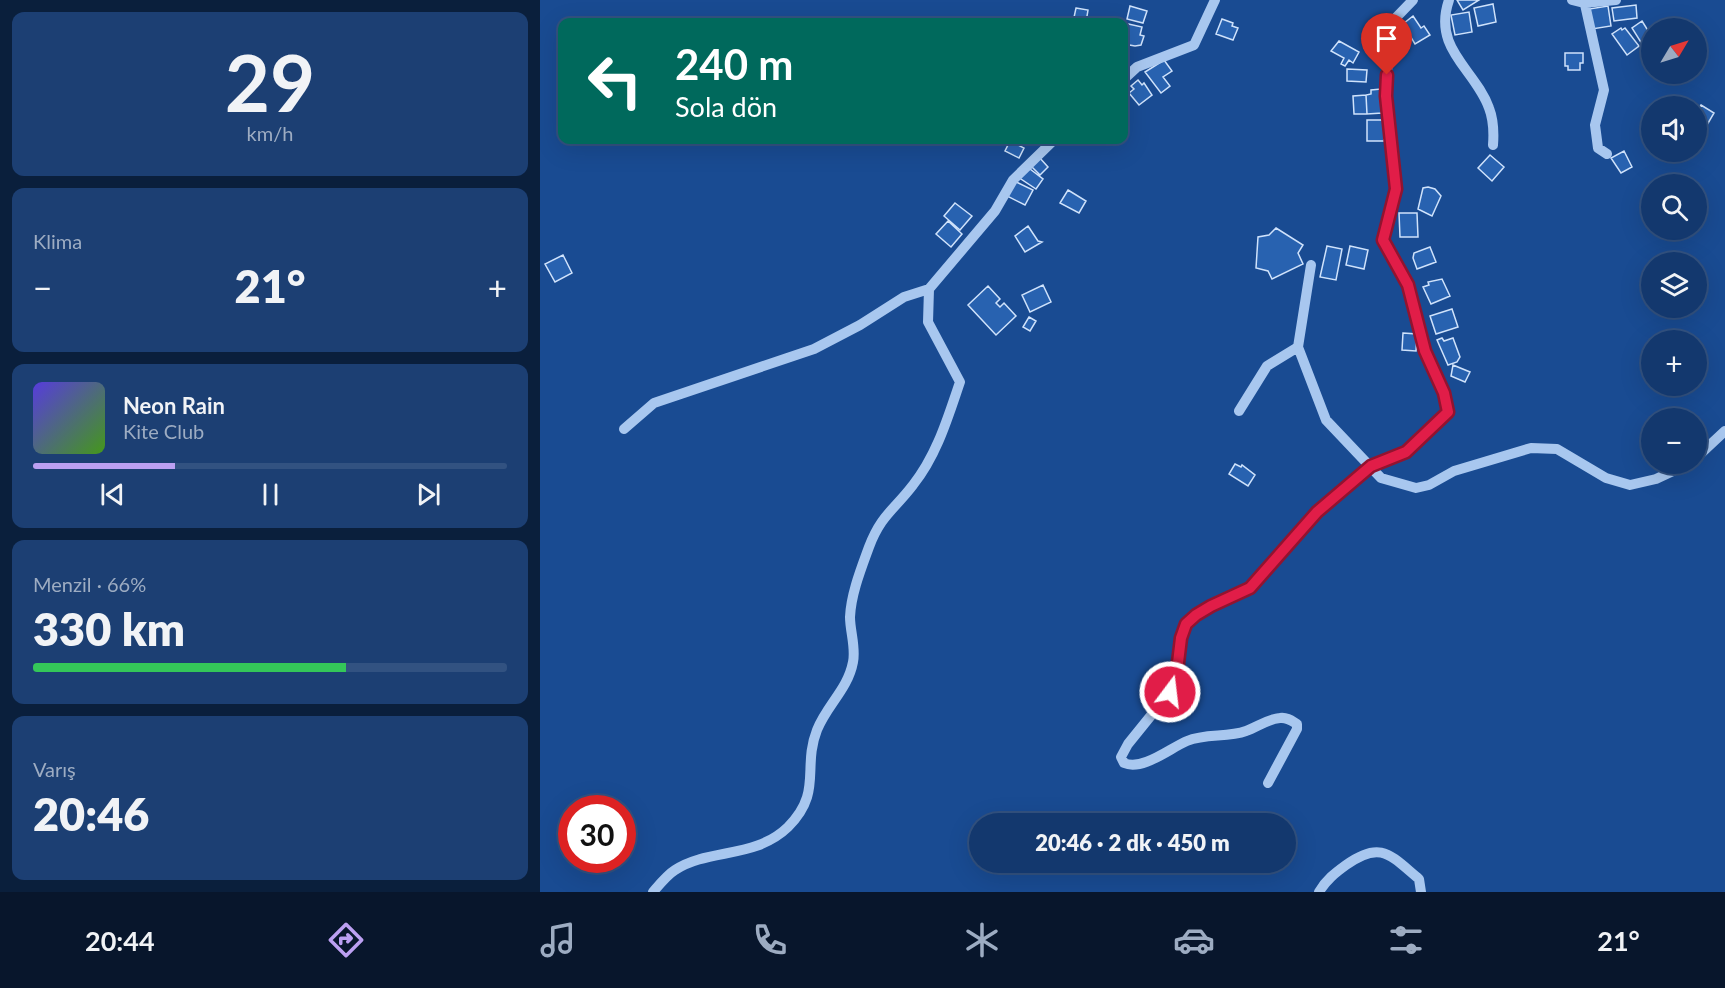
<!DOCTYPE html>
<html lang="tr">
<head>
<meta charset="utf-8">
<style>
  body { margin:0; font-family:Lato,sans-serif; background:#1c3f73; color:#f1f3f6; height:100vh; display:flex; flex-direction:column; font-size:22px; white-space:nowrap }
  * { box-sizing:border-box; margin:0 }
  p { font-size:20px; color:#9dacc2 }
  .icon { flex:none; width:33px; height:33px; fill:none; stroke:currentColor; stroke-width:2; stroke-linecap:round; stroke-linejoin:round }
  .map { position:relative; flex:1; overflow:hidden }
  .panel { display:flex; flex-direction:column; gap:12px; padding:12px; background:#0a1f3c; width:540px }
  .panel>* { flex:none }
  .banner { position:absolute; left:18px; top:18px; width:570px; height:126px; border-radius:12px; box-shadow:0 6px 24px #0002,0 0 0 2px #325281; background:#00695c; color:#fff; overflow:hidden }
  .needle { width:39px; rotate:52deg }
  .controls { position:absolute; left:1101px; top:18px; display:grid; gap:12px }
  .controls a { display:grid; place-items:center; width:66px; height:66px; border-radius:50%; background:#13386e; box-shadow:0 6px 24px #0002,0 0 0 2px #325281; font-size:30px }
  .speed { position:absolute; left:18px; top:795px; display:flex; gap:12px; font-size:30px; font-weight:700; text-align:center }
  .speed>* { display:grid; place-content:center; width:78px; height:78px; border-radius:50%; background:#13386e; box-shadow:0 6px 24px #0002,0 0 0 2px #325281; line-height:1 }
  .speed .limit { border:9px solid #d22; background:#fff; color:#111 }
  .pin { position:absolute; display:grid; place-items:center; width:51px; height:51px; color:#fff; margin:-62px -26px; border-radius:50% 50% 50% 0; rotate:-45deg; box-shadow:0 0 6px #0007 }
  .pin .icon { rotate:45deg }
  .me { position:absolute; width:66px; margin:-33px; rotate:15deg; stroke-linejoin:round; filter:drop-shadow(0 0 4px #0008) }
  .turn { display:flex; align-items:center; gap:21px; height:126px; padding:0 18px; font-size:27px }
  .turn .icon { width:78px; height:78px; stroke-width:2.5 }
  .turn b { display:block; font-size:42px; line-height:51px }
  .big { font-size:45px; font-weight:800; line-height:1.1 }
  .panel .card { flex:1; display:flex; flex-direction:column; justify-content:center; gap:9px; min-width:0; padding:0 21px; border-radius:12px; background:#1c3f73 }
  .panel .dial { align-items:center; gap:0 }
  .dial b { font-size:78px; line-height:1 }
  .song { display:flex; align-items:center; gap:18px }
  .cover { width:72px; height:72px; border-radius:9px; background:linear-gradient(135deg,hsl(250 70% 55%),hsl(100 70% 35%)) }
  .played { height:6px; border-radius:3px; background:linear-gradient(90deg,#bca0f2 30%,#325281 30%) }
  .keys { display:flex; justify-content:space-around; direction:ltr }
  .heat { display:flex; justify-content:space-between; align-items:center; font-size:33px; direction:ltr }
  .charge { height:9px; border-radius:4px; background:linear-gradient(90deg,#34c759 66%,#325281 0) }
  .trip { position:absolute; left:429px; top:813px; width:327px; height:60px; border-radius:30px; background:#13386e; box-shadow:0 6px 24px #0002,0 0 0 2px #325281; font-weight:800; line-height:60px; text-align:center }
  .tabs { display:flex; height:96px; justify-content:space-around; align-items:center; background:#08162c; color:#9dacc2 }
  .tabs .icon { width:42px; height:42px }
  .tabs .selected { color:#bca0f2 }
  .tabs b { font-size:27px; color:#f1f3f6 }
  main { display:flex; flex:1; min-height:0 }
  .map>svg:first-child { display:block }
</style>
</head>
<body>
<main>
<section class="panel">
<div class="card dial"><b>29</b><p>km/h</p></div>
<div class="card"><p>Klima</p>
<div class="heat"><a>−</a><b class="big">21°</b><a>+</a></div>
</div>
<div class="card">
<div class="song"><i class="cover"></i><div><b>Neon Rain</b><p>Kite Club</p></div></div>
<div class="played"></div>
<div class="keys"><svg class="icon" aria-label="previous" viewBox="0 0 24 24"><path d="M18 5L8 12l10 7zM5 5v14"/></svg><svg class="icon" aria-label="pause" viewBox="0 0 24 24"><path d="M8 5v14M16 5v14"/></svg><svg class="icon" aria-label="next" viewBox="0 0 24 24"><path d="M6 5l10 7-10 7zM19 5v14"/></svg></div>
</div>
<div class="card"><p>Menzil · 66%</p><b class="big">330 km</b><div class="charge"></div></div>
<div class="card"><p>Varış</p><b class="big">20:46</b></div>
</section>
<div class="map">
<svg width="1185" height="892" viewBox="0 0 1185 892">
  <rect width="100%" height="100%" fill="#194b92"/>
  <path fill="#2862b0" stroke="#cfe2fb" stroke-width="1.5" d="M 917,0 L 939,0 L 923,10 Z
    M 953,4 L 956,22 L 938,26 L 934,8 Z
    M 1096,5 L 1097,18 L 1074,21 L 1072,8 Z
    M 590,6 L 607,11 L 603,23 L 587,19 Z
    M 1068,6 L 1071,26 L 1052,29 L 1049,9 Z
    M 536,8 L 548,10 L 546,22 L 533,22 Z
    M 929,12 L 932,32 L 915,35 L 911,15 Z
    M 873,16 L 881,28 L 884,26 L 890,35 L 875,44 L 863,24 Z
    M 682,19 L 693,23 L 692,26 L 698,28 L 693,40 L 676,34 Z
    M 1102,21 L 1112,37 L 1102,44 L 1092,28 Z
    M 584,23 L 602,27 L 600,35 L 604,36 L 601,45 L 595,46 L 584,44 Z
    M 858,24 L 865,36 L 856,41 L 850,30 Z
    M 1081,28 L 1082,30 L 1085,28 L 1099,46 L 1087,55 L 1072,34 Z
    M 799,41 L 819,52 L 813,63 L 809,60 L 805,66 L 801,64 L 804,58 L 791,51 Z
    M 1025,53 L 1043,53 L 1043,63 L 1040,63 L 1040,70 L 1028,70 L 1028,66 L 1025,66 Z
    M 624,60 L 632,71 L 623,77 L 630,86 L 621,93 L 605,72 Z
    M 807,69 L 827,70 L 826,82 L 807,81 Z
    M 598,80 L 602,85 L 604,83 L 612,95 L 599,105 L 589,93 L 594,89 L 591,86 Z
    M 841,89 L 842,113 L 827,114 L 826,95 L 831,94 L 831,90 Z
    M 826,95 L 827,114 L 814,114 L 813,96 Z
    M 1161,105 L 1174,113 L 1167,125 L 1156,119 L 1156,112 Z
    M 827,120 L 844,120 L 844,141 L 827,141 Z
    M 470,141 L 484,148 L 479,158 L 465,151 Z
    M 1084,151 L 1092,167 L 1081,173 L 1071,158 Z
    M 950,155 L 964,167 L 952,181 L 938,168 Z
    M 499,157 L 508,167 L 500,175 L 490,165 Z
    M 490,169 L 503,179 L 496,189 L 478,177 Z
    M 474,181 L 493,190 L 485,205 L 467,196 Z
    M 888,187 L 895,189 L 901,196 L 892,216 L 878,209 L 883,188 Z
    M 528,190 L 546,201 L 539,213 L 520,203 Z
    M 415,203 L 432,216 L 420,230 L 404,216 Z
    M 859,213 L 877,213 L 878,237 L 860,237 Z
    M 408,221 L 422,234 L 411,247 L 396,234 Z
    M 488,226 L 498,241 L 502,242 L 485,252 L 475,236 Z
    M 736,228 L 763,245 L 758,253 L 763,264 L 732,279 L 728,271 L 716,268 L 718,237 L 729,235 Z
    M 787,246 L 802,249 L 796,280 L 780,277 Z
    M 810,246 L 828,250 L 824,269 L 806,265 Z
    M 890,247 L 896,262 L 877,269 L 873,258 L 874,253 Z
    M 23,255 L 32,273 L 15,282 L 5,264 Z
    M 902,279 L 910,296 L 891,304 L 883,287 L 889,285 L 888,282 Z
    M 503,285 L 511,302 L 490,312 L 482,295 Z
    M 448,286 L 460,299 L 456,303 L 460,307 L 464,303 L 476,316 L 456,335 L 428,305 Z
    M 912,309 L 918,327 L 896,334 L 890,316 Z
    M 489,317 L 496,321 L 490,331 L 483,327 Z
    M 863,333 L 877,334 L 876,351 L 862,350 Z
    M 902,338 L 904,341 L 913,338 L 920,357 L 917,362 L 908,365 L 897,340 Z
    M 913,365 L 930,372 L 925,382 L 911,376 Z
    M 695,464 L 701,467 L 702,465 L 715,475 L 708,486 L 689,474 Z"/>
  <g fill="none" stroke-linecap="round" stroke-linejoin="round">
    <path stroke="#a8c7ef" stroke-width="10" d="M 909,0 C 892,49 935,69 949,108 C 954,121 954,132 953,145
      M 1032,0 L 1044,3 L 1076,0
      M 1044,0 L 1064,90 L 1055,125 L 1058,148 L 1067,154
      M 584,79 L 597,67 L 654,45 L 675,0
      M 771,265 L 758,347 L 786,420 L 841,478 L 876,488 L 889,485 L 914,471 L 991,448 L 1017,449 L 1066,478 L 1090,485 L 1116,479 L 1148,464
      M 699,411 L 727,366 L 758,347
      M 84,429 L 114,403 L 274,349 L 320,325 L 364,297 L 389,289 L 455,211 L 473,180 L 514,140
      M 1156,458 L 1185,431
      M 728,783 L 757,729 L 757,724 C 752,721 747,717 740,718 C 727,719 718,727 706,731 C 687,738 666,733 647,741 C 630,748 603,771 584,763 L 581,757 L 588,744 L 630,692 L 637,671 L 641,638 L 646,624 L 656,615 L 671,606 L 710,588 L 777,512 L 831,466 L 866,452 L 908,412 L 904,393 L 885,351 L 869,285 L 843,239 L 856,189 L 846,96 L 848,54 L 846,28 L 873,0
      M 113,892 C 119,885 127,875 135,870 C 169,848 215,859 248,827 C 283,792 262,768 277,730 C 287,705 308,689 313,662 C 316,648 310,631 310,617 C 311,594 321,569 329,547 C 341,515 354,510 373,485 C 397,455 408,417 420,382 L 388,322 L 389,289
      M 779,892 C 786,880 795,873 806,865 C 841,840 850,855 879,879 L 881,892"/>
  </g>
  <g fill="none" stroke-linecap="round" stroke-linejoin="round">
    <g stroke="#92132f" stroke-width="15">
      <path id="route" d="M 630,692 L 637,671 L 641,638 L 646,624 L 656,615 L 671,606 L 710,588 L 777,512 L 831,466 L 866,452 L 908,412 L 904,393 L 885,351 L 868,285 L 843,240 L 856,189 L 846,96 L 847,75"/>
    </g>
    <use href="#route" stroke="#e11d48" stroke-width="10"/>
  </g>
</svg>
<div class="controls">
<a><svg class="needle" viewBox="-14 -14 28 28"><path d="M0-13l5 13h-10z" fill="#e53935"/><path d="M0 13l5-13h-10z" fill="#9dacc2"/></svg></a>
<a><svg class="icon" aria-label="sound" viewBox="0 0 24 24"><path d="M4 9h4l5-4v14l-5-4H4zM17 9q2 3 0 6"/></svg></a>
<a><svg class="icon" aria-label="search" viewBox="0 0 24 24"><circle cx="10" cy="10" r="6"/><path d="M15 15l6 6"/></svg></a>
<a><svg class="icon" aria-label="layers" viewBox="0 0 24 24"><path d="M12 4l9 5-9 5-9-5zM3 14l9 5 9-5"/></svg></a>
<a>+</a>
<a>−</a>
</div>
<div class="speed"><div class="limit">30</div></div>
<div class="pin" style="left:847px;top:75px;background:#d93025"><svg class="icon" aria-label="arrive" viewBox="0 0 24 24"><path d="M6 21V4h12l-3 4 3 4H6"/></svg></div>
<svg class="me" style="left:630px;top:692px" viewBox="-20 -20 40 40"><circle r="17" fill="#e11d48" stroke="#fff" stroke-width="3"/><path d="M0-11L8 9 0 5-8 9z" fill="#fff"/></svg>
<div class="trip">20:46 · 2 dk · 450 m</div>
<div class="banner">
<div class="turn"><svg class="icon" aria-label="left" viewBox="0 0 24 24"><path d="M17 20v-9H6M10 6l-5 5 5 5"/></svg><div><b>240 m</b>Sola dön</div></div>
</div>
</div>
</main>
<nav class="tabs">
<b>20:44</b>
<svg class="icon selected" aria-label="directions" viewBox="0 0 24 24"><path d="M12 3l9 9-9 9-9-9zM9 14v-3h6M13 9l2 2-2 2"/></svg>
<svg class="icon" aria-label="music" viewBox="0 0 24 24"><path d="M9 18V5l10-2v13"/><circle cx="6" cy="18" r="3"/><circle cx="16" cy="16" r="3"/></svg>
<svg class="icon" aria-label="phone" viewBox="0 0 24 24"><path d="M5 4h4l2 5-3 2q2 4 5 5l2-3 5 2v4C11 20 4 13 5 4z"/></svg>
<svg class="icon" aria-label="climate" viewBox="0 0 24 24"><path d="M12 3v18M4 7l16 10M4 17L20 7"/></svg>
<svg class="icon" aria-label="car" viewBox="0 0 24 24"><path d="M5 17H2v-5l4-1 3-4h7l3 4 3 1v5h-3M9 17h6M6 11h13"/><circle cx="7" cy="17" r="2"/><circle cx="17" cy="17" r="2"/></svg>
<svg class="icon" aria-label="filters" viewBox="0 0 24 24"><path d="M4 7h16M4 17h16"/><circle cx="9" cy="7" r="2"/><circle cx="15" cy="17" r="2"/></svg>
<b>21°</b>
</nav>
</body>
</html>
